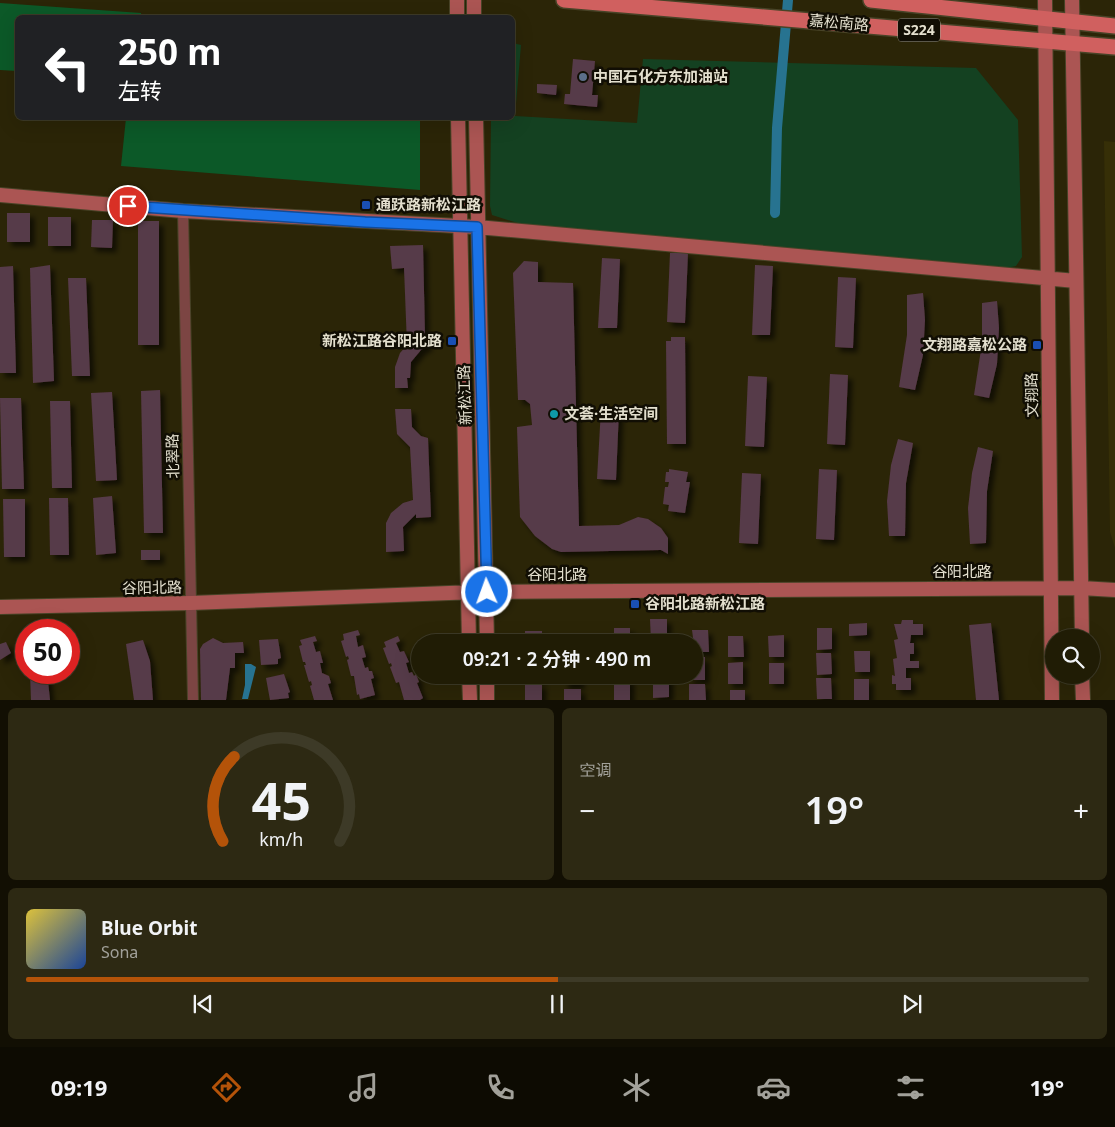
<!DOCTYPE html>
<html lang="zh">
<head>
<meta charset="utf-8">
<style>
  body { margin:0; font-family:"Noto Sans","Noto Sans SC",sans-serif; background:#2d2913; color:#f1f3f6; height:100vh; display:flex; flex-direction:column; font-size:19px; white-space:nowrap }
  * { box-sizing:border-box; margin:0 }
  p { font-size:16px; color:#a2a19a }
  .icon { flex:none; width:28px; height:28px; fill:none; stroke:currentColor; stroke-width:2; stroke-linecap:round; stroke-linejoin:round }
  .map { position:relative; height:700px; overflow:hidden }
  .details { display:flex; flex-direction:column; gap:8px; padding:8px; background:#120f03; flex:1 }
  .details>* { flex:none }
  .hud { position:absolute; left:15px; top:15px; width:500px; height:105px; border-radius:8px; box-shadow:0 5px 20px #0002,0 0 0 1px #3d3a27; background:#202124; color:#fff; overflow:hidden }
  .fabs { position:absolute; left:1045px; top:629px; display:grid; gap:10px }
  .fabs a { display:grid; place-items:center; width:55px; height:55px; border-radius:50%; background:#201c05; box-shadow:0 5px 20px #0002,0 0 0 1px #3d3a27; font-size:25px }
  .speed { position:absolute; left:15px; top:619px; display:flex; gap:10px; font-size:25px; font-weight:700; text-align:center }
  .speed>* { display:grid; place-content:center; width:65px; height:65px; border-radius:50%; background:#201c05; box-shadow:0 5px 20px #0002,0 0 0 1px #3d3a27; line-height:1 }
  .speed .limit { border:8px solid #d22; background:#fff; color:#111 }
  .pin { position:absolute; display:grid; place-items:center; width:42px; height:42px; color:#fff; margin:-21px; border:2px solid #fff; border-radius:50%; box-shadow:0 1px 5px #0007 }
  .me { position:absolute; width:55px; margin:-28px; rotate:358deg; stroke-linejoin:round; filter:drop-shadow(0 0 4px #0008) }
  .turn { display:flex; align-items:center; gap:18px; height:105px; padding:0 20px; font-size:22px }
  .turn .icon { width:65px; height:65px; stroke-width:2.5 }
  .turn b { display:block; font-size:35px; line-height:42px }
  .big { font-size:38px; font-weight:600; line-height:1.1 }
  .details .card { flex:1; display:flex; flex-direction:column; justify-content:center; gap:8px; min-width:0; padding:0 18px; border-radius:8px; background:#2d2913 }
  .details .dial { align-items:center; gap:0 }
  .dial svg { height:130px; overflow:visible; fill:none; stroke:#3d3a27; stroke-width:7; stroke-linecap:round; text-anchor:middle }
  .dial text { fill:#f1f3f6; stroke:none }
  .song { display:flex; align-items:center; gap:15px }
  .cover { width:60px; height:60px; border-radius:8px; background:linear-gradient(135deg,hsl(50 70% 55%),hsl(220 70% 35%)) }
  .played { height:5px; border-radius:2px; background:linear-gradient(90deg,#b45309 50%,#3d3a27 50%) }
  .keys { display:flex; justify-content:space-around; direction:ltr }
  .heat { display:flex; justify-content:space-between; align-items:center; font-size:28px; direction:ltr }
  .details .tiles { flex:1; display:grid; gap:8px; grid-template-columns:1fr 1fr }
  .card:last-child { grid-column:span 2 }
  .trip { position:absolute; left:411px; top:634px; width:292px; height:50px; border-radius:25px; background:#201c05; box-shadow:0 5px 20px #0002,0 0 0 1px #3d3a27; font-weight:600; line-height:50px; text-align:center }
  .tab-bar { display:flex; height:80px; justify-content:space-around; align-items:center; background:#0d0b02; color:#a2a19a }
  .tab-bar .icon { width:35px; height:35px }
  .tab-bar .on { color:#b45309 }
  .tab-bar b { font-size:22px; color:#f1f3f6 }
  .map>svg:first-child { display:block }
</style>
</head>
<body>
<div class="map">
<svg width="1115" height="700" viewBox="0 0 1115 700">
  <defs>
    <filter id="shadow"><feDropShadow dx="4.5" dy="4.5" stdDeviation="2.5" flood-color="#0009"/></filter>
  </defs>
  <rect width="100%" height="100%" fill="#2b2507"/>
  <path fill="#362f07" d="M 1104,141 L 1115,142 L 1115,548 L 1110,532 Z"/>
  <path fill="#144121" d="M 513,43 L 521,45 L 515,116 L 637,123 L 643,59 L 976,68 L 1018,120 L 1022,257 L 1016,266 L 1002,269 L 524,225 L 492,215 L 490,206 L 491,118 L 512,118 Z"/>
  <path fill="#0c5928" d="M 0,3 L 141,13 L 141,18 L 18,18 L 17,71 L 0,70 Z
    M 126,118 L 420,118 L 420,190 L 121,166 Z"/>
  <path fill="#277390" d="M 245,664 L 251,664 L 256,667 L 248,699 L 242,699 L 245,685 Z"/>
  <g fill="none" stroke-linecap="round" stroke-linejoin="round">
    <path stroke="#277390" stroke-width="10" d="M 775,213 L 777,128 L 788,0"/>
  </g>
  <path fill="#573a49" filter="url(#shadow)" d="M 573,59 L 595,61 L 592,95 L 598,95 L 597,107 L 564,104 L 565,94 L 570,94 Z
    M 537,84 L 557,85 L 556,95 L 537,93 Z
    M 7,213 L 30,213 L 30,242 L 7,242 Z
    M 48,217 L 71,217 L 71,246 L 48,246 Z
    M 92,220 L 113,220 L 112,248 L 91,247 Z
    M 138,221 L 159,221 L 159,345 L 138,345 Z
    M 423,245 L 425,336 L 427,336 L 428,346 L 421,350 L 411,362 L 410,378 L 407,378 L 408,388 L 395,388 L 395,367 L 400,353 L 407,345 L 404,268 L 392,269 L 390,246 Z
    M 670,253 L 688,253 L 685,323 L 667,322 Z
    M 602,258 L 620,259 L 617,328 L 598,328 Z
    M 524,261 L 538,262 L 538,282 L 573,283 L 579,526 L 619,525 L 638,517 L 648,519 L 661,528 L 668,538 L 668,554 L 661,550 L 561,552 L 552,549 L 535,536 L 520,517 L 517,427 L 532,425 L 530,404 L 525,400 L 518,400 L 513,273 Z
    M 50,265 L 54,381 L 33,383 L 30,268 Z
    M 755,265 L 773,266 L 770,335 L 752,335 Z
    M 13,266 L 16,373 L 0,373 L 0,267 Z
    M 838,277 L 856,278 L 853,348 L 835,347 Z
    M 68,278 L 86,278 L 90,376 L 72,376 Z
    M 923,293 L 925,320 L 923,355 L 915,390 L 899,387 L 907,335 L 907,295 Z
    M 997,301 L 999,328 L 997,364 L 989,398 L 974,395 L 982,343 L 982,303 Z
    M 671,337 L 685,337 L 686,444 L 667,444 L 666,341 L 671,341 Z
    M 830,374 L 848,375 L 845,445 L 827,444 Z
    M 748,376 L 767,377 L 764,447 L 745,446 Z
    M 160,390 L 163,533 L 144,533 L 141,391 Z
    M 112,392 L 117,480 L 96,481 L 91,393 Z
    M 0,398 L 21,398 L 24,489 L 2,489 Z
    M 50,401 L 70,401 L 72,488 L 52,488 Z
    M 395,409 L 411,409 L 412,427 L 421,436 L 428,438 L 431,517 L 416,518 L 416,514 L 403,527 L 404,551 L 386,552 L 386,523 L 391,513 L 403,503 L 413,500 L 410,447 L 397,434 Z
    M 601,409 L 619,410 L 616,480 L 597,479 Z
    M 898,439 L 913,443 L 906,483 L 905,536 L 889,536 L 887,501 L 891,465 Z
    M 978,447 L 993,451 L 987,491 L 986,543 L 970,544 L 968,508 L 972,473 Z
    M 669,469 L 688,472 L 686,482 L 690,482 L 685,513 L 668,511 L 669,505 L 663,504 L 665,487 L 668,487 L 669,482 L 665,482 L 666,472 L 669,472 Z
    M 819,469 L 837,470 L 834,540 L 816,539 Z
    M 742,473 L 761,474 L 758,544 L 739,543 Z
    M 112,496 L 116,553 L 96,555 L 93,498 Z
    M 49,498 L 68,498 L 69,555 L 50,555 Z
    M 3,499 L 25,499 L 25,557 L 4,557 Z
    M 141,550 L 160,550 L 160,560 L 141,560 Z
    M 650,619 L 667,619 L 667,641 L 651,641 Z
    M 902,620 L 913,620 L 913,624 L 923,624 L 923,635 L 911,635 L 910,643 L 914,643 L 914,654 L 910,654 L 910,661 L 919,661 L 919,668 L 906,668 L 906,678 L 911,678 L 911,690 L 896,690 L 896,684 L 892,684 L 892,675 L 895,676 L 893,659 L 897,658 L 894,640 L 898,639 L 894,624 L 901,624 Z
    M 867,623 L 867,635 L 849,636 L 849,624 Z
    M 991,623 L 999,700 L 976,700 L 969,625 Z
    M 614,628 L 630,628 L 630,642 L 614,642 Z
    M 817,628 L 832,628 L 832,649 L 817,650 Z
    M 358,630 L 360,635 L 356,636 L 358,647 L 363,645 L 366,657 L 362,658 L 365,668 L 368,667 L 369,671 L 372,671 L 374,678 L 371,679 L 375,695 L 360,699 L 359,694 L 357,695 L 354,676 L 351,676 L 347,660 L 349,659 L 348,656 L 346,657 L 341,641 L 344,640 L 343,634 Z
    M 692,630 L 708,630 L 709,652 L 695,652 Z
    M 525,631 L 542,631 L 542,642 L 525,642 Z
    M 564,635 L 580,635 L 580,642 L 564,642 Z
    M 784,635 L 784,657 L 769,657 L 768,636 Z
    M 315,636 L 317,641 L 313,642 L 316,652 L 320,651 L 323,663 L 320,663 L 322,673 L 329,676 L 331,683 L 328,684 L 333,700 L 314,700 L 310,686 L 312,685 L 311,681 L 309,682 L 304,665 L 306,665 L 305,662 L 303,662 L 299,646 L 302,645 L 300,640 Z
    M 398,636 L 400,641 L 396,643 L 400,652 L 404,651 L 409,662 L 406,663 L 409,673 L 412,672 L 414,676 L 416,674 L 419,682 L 417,683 L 423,698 L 420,700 L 404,700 L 399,682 L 396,683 L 390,667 L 392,666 L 391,663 L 389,664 L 383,648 L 386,647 L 384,642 Z
    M 728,636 L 743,636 L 744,657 L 728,657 Z
    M 213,638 L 223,643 L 243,642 L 244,653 L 235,653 L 235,668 L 230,668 L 226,700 L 201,700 L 200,649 L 203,644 Z
    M 278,639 L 281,658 L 278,659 L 278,664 L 261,665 L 259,640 Z
    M 143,640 L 150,661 L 153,700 L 134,700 L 126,644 Z
    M 6,642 L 11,653 L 0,660 L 0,644 Z
    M 854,651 L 870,651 L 870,672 L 855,672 Z
    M 816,653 L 831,653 L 832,674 L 817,675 Z
    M 695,657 L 705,657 L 705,680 L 689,680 L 689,675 L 695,675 Z
    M 743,662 L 743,684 L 728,684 L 728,663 Z
    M 769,663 L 784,663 L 784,684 L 769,684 Z
    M 30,672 L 47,672 L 50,700 L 31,700 Z
    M 284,674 L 290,692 L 288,693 L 289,698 L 270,700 L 266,678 Z
    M 525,675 L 542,675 L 542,680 L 525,680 Z
    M 564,675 L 580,675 L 580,685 L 564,685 Z
    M 653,675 L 669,675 L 669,697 L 653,698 Z
    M 614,678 L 630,678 L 630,700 L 614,700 Z
    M 816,678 L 831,678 L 832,699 L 817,699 Z
    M 854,679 L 869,679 L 869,700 L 854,700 Z
    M 525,684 L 542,684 L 542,700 L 525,700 Z
    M 689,684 L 705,684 L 706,700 L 689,700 Z
    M 564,689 L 581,689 L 581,700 L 564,700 Z
    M 730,690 L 745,690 L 745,700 L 730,700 Z"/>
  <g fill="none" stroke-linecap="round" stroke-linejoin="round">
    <g stroke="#484327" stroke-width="12">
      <path id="street" d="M 183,211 L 193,700"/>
    </g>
    <g stroke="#484327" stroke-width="16">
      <path id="secondary" d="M 474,0 L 474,18
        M 1045,0 L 1052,700
        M 1072,0 L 1082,638
        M 457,18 L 457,0
        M 458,118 L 469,642
        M 476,118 L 487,642
        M 0,195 L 183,211 L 477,227 L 1076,281
        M 0,607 L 191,603 L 475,592 L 1081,588 L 1115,590
        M 469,675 L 470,700
        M 487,675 L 487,700
        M 1082,675 L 1083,700"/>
    </g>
    <g stroke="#484327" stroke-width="18">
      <path id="primary" d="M 564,0 L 1115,47
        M 871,0 L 1115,26"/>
    </g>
    <use href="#street" stroke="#7c4543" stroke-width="10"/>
    <use href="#secondary" stroke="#ab5553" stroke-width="14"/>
    <use href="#primary" stroke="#d0605f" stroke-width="15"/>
  </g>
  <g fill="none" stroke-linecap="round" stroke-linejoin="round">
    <g stroke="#114b97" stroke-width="12">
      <path id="route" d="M 128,206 L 365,222 L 477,227 L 487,592"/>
    </g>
    <use href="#route" stroke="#1a73e8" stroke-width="9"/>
  </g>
  <circle fill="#5c6f8a" stroke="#110e04" stroke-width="2" cx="583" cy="77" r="5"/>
  <g fill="#1a4fb4" stroke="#110e04" stroke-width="2">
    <rect x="361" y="200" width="10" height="10" rx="2.5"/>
    <rect x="447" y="336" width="10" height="10" rx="2.5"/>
    <rect x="1032" y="340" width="10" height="10" rx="2.5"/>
    <rect x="630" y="599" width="10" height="10" rx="2.5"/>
  </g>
  <circle fill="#0f9aa8" stroke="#110e04" stroke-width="2" cx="554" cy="414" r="5"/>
  <g text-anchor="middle" stroke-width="5" stroke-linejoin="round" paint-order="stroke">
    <rect fill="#110e04" stroke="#a4a091" stroke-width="1" x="898" y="18.5" width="42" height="23" rx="4"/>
    <g font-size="14" font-weight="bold" fill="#e3dfce">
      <text x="919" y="35">S224</text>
    </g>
    <g font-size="15" fill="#e3dfce" stroke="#110e04">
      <text transform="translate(839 23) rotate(5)" y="5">嘉松南路</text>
      <text transform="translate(465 395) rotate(-92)" y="5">新松江路</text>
      <text transform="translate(1032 395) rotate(-91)" y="5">文翔路</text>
      <text transform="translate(173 456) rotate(-91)" y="5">北翠路</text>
      <text x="962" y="577">谷阳北路</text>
      <text x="557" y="580">谷阳北路</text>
      <text transform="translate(152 588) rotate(-1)" y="5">谷阳北路</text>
    </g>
    <g font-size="15" font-weight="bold" fill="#e3dfce" stroke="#110e04" text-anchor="start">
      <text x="593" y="82">中国石化方东加油站</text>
      <text x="376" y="210">通跃路新松江路</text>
      <text x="442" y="346" text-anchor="end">新松江路谷阳北路</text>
      <text x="1027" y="350" text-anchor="end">文翔路嘉松公路</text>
      <text x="564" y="419">文荟·生活空间</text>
      <text x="645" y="609">谷阳北路新松江路</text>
    </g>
  </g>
</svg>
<div class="fabs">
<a><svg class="icon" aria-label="search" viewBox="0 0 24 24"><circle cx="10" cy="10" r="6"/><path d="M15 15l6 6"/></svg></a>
</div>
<div class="speed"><div class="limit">50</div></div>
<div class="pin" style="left:128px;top:206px;background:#d93025"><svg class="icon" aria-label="arrive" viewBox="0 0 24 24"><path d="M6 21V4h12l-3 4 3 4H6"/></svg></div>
<svg class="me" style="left:487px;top:592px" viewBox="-20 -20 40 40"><circle r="17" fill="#1a73e8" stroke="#fff" stroke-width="3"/><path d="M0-11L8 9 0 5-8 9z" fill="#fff"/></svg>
<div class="trip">09:21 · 2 分钟 · 490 m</div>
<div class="hud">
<div class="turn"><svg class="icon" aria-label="left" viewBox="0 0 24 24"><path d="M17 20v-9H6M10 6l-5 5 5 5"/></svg><div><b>250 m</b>左转</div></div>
</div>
</div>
<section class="details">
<div class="tiles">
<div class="card dial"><svg viewBox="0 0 100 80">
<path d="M14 69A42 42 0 1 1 86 69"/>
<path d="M14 69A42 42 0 0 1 21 17" stroke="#b45309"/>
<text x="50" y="56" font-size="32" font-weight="700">45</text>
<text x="50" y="72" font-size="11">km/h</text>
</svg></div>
<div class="card"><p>空调</p>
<div class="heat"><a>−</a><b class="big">19°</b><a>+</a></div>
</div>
<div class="card">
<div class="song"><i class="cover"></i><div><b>Blue Orbit</b><p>Sona</p></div></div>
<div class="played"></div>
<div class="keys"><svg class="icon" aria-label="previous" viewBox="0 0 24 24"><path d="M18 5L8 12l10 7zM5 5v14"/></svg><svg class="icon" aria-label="pause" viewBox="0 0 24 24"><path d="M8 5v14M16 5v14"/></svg><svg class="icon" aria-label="next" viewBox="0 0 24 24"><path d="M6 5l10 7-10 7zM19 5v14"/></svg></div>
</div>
</div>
</section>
<nav class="tab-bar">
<b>09:19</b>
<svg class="icon on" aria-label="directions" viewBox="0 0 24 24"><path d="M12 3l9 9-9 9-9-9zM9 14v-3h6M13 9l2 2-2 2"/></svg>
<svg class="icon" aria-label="music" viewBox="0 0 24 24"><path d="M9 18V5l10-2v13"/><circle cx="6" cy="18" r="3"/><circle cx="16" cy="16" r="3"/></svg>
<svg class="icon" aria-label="phone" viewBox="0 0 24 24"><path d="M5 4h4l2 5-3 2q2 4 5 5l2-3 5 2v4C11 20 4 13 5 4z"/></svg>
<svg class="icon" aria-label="climate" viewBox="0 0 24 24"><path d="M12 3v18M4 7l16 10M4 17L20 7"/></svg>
<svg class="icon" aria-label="car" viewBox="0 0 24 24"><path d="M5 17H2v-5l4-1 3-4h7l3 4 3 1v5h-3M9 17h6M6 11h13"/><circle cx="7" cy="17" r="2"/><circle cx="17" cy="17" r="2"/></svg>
<svg class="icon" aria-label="filters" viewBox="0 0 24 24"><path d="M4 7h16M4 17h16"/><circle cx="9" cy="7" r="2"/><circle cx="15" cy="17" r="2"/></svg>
<b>19°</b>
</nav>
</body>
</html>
